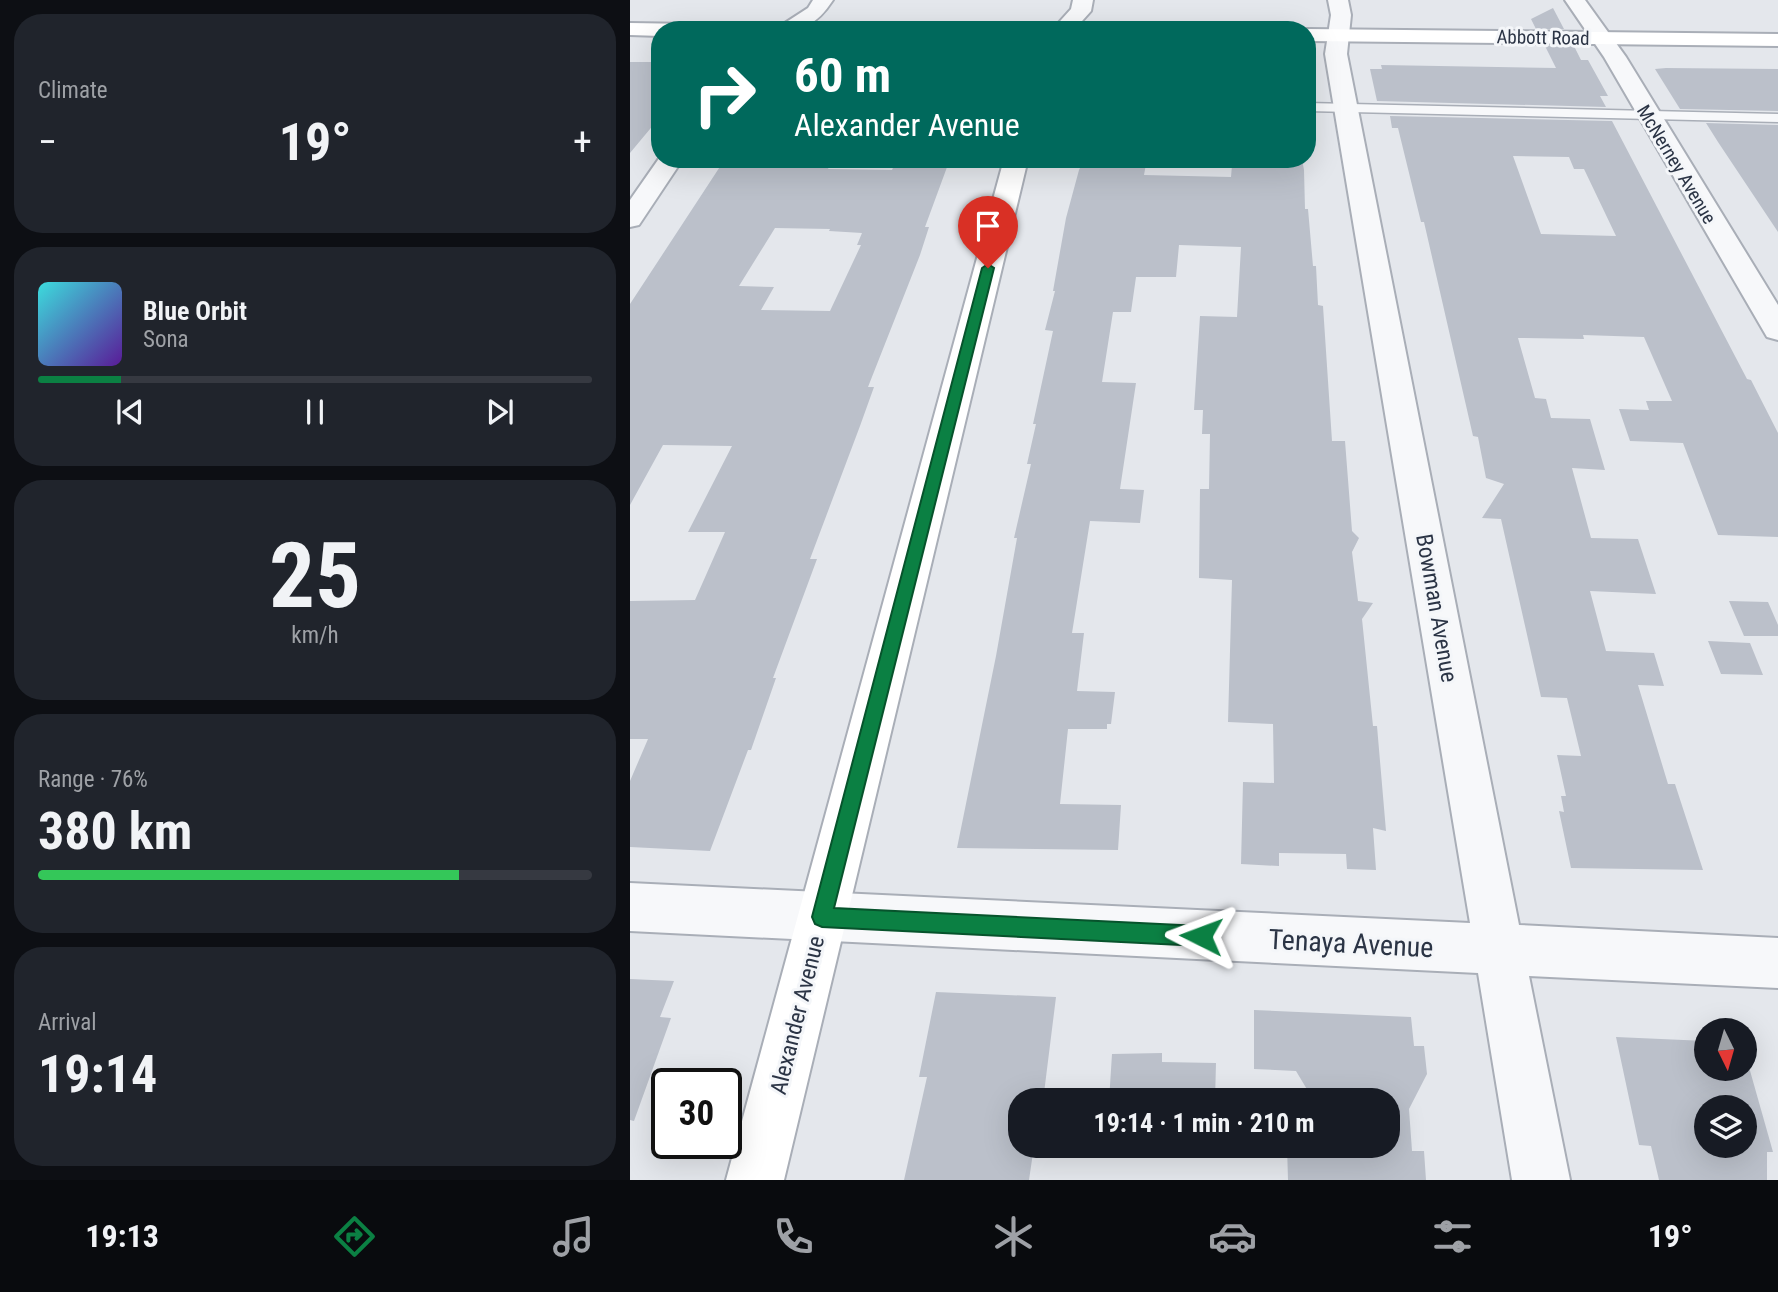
<!DOCTYPE html>
<html lang="en">
<head>
<meta charset="utf-8">
<style>
  body { margin:0; font-family:"Roboto Condensed",sans-serif; background:#20242c; color:#f1f3f6; height:100vh; display:flex; flex-direction:column; font-size:26px; white-space:nowrap }
  * { box-sizing:border-box; margin:0 }
  p { font-size:23px; color:#9ea1a6 }
  .icon { flex:none; width:38px; height:38px; fill:none; stroke:currentColor; stroke-width:2; stroke-linecap:round; stroke-linejoin:round }
  .map { position:relative; flex:1; overflow:hidden }
  .panel { display:flex; flex-direction:column; gap:14px; padding:14px; background:#0d0f14; width:630px }
  .panel>* { flex:none }
  .guide { position:absolute; left:21px; top:21px; width:665px; height:147px; border-radius:28px; box-shadow:0 7px 28px #0002; background:#00695c; color:#fff; overflow:hidden }
  .needle { width:46px; rotate:175deg }
  .fabs { position:absolute; left:1064px; top:1018px; display:grid; gap:14px }
  .fabs a { display:grid; place-items:center; width:63px; height:63px; border-radius:50%; background:#171b24; box-shadow:0 7px 28px #0002; font-size:35px }
  .speed { position:absolute; left:21px; top:1068px; display:flex; gap:14px; font-size:35px; font-weight:700; text-align:center }
  .speed>* { display:grid; place-content:center; width:91px; height:91px; border-radius:50%; background:#171b24; box-shadow:0 7px 28px #0002; line-height:1 }
  .speed .limit { border:4px solid #111; border-radius:10px; background:#fff; color:#111 }
  .pin { position:absolute; display:grid; place-items:center; width:60px; height:60px; color:#fff; margin:-72px -30px; border-radius:50% 50% 50% 0; rotate:-45deg; box-shadow:0 0 7px #0007 }
  .pin .icon { rotate:45deg }
  .me { position:absolute; width:77px; margin:-38px; rotate:273deg; stroke-linejoin:round; filter:drop-shadow(0 0 5px #0008) }
  .turn { display:flex; align-items:center; gap:24px; height:147px; padding:0 28px; font-size:32px }
  .turn .icon { width:91px; height:91px; stroke-width:2.5 }
  .turn b { display:block; font-size:49px; line-height:60px }
  .big { font-size:52px; font-weight:700; line-height:1.1 }
  .panel .tile { flex:1; display:flex; flex-direction:column; justify-content:center; gap:10px; min-width:0; padding:0 24px; border-radius:28px; background:#20242c }
  .panel .dial { align-items:center; gap:0 }
  .dial b { font-size:91px; line-height:1 }
  .song { display:flex; align-items:center; gap:21px }
  .cover { width:84px; height:84px; border-radius:10px; background:linear-gradient(135deg,hsl(180 70% 55%),hsl(270 70% 35%)) }
  .played { height:7px; border-radius:4px; background:linear-gradient(90deg,#0b8043 15%,#363941 15%) }
  .keys { display:flex; justify-content:space-around; direction:ltr }
  .heat { display:flex; justify-content:space-between; align-items:center; font-size:38px; direction:ltr }
  .charge { height:10px; border-radius:5px; background:linear-gradient(90deg,#34c759 76%,#363941 0) }
  .trip { position:absolute; left:378px; top:1088px; width:392px; height:70px; border-radius:28px; background:#171b24; box-shadow:0 7px 28px #0002; font-weight:700; line-height:70px; text-align:center }
  .tab-bar { display:flex; height:112px; justify-content:space-around; align-items:center; background:#090b0e; color:#9ea1a6 }
  .tab-bar .icon { width:49px; height:49px }
  .tab-bar .selected { color:#0b8043 }
  .tab-bar b { font-size:32px; color:#f1f3f6 }
  main { display:flex; flex:1; min-height:0 }
  .map>svg:first-child { display:block }
</style>
</head>
<body>
<main>
<section class="panel">
<div class="tile"><p>Climate</p>
<div class="heat"><a>−</a><b class="big">19°</b><a>+</a></div>
</div>
<div class="tile">
<div class="song"><i class="cover"></i><div><b>Blue Orbit</b><p>Sona</p></div></div>
<div class="played"></div>
<div class="keys"><svg class="icon" aria-label="previous" viewBox="0 0 24 24"><path d="M18 5L8 12l10 7zM5 5v14"/></svg><svg class="icon" aria-label="pause" viewBox="0 0 24 24"><path d="M8 5v14M16 5v14"/></svg><svg class="icon" aria-label="next" viewBox="0 0 24 24"><path d="M6 5l10 7-10 7zM19 5v14"/></svg></div>
</div>
<div class="tile dial"><b>25</b><p>km/h</p></div>
<div class="tile"><p>Range · 76%</p><b class="big">380 km</b><div class="charge"></div></div>
<div class="tile"><p>Arrival</p><b class="big">19:14</b></div>
</section>
<div class="map">
<svg width="1148" height="1180" viewBox="0 0 1148 1180">
  <rect width="100%" height="100%" fill="#e4e7ec"/>
  <path fill="#bbc0ca" fill-rule="evenodd" d="M 923,8 L 934,29 L 906,29 L 901,19 Z
    M 915,46 L 944,46 L 951,60 L 958,60 L 978,96 L 970,96 L 976,107 L 747,101 L 740,69 L 752,69 L 751,65 L 926,68 Z
    M 0,62 L 30,62 L 30,117 L 0,153 Z
    M 1036,68 L 1148,69 L 1148,111 L 1050,109 L 1025,69 Z
    M 760,116 L 982,121 L 1117,379 L 1121,380 L 1148,433 L 1148,537 L 1088,535 L 1053,443 L 1000,441 L 989,409 L 1019,410 L 1016,401 L 1042,401 L 1014,337 L 953,335 L 954,339 L 888,338 L 905,398 L 916,399 L 921,418 L 960,419 L 975,470 L 942,468 L 961,538 L 1008,539 L 1026,594 L 960,591 L 976,651 L 1024,653 L 1034,686 L 1008,685 L 1038,784 L 1045,784 L 1073,870 L 941,868 L 929,811 L 934,812 L 931,796 L 936,796 L 927,755 L 951,756 L 937,698 L 911,697 L 871,519 L 852,518 L 874,484 L 856,478 L 848,437 L 843,436 L 794,222 L 791,222 L 768,128 L 762,128 ZM 883,156 L 939,157 L 944,169 L 954,169 L 986,236 L 911,234 Z
    M 1076,123 L 1148,125 L 1148,232 L 1088,142 Z
    M 95,159 L 203,159 L 198,169 L 262,170 L 267,159 L 320,159 L 295,227 L 299,227 L 290,255 L 238,387 L 244,387 L 230,426 L 180,559 L 187,559 L 143,678 L 146,678 L 121,750 L 118,750 L 80,851 L 0,847 L 0,781 L 18,739 L 0,739 L 0,601 L 65,600 L 95,532 L 58,532 L 102,446 L 33,445 L 0,505 L 0,304 ZM 145,228 L 200,229 L 199,231 L 232,233 L 227,245 L 231,245 L 200,311 L 131,310 L 144,287 L 109,286 Z
    M 631,159 L 672,159 L 674,170 L 675,209 L 678,209 L 683,266 L 686,266 L 688,305 L 693,306 L 702,441 L 715,441 L 722,531 L 729,538 L 722,552 L 728,601 L 743,603 L 732,619 L 743,726 L 747,726 L 756,831 L 743,828 L 746,870 L 717,869 L 716,854 L 649,853 L 649,866 L 611,864 L 613,782 L 644,783 L 643,724 L 598,722 L 602,580 L 569,578 L 570,489 L 579,489 L 580,434 L 572,434 L 573,410 L 564,410 L 570,316 L 607,317 L 611,247 L 549,245 L 546,277 L 506,277 L 501,312 L 483,312 L 472,382 L 506,383 L 490,489 L 514,490 L 510,523 L 460,521 L 442,633 L 454,633 L 447,691 L 485,692 L 481,724 L 477,724 L 477,729 L 438,729 L 430,804 L 491,805 L 488,850 L 327,848 L 366,656 L 387,538 L 384,538 L 401,464 L 397,464 L 406,424 L 403,424 L 423,331 L 415,330 L 425,291 L 423,291 L 436,218 L 449,170 L 453,162 L 516,164 L 514,175 L 601,177 L 602,165 L 631,166 Z
    M 1099,601 L 1138,602 L 1148,625 L 1148,636 L 1114,636 Z
    M 1078,641 L 1120,643 L 1133,675 L 1091,674 Z
    M 0,979 L 44,981 L 30,1017 L 41,1018 L 4,1121 L 0,1120 Z
    M 306,992 L 426,997 L 413,1101 L 390,1101 L 390,1146 L 404,1146 L 399,1180 L 274,1180 L 297,1077 L 289,1077 Z
    M 624,1010 L 781,1017 L 784,1046 L 794,1046 L 797,1074 L 779,1109 L 782,1151 L 794,1151 L 796,1180 L 658,1180 L 657,1146 L 758,1146 L 758,1101 L 684,1101 L 666,1071 L 624,1069 Z
    M 986,1037 L 1076,1041 L 1076,1069 L 1115,1069 L 1115,1053 L 1143,1152 L 1137,1152 L 1137,1180 L 1029,1180 L 1021,1146 L 1009,1145 ZM 1076,1108 L 1115,1108 L 1115,1146 L 1076,1146 Z
    M 532,1053 L 532,1062 L 586,1063 L 585,1101 L 479,1101 L 482,1054 Z"/>
  <g fill="none" stroke-linecap="round" stroke-linejoin="round">
    <g stroke="#a9aeb7" stroke-width="3">
      <path id="lane" d="M 677,103 L 1148,114 L 1148,122 L 677,111 Z"/>
    </g>
    <g stroke="#a9aeb7" stroke-width="4">
      <path id="street" d="M 183,0 L 203,0 C 186,26 173,30 144,30 L 178,8 Z
        M 443,0 L 463,0 L 461,11 L 444,30 L 422,30 L 441,9 Z
        M 698,0 L 718,0 L 721,15 L 717,54 L 889,925 L 1148,938 L 1148,988 L 899,976 L 940,1180 L 882,1180 L 848,973 L 0,931 L 0,883 L 840,923 L 695,54 L 701,15 Z
        M 935,0 L 955,0 L 996,57 L 1148,305 L 1148,340 L 1137,337 L 974,57 Z
        M 30,157 L 53,159 L 9,225 L 0,227 L 0,200 Z"/>
    </g>
    <g stroke="#a9aeb7" stroke-width="4">
      <path id="secondary" d="M 0,23 L 62,24 L 69,26 L 72,30 L 30,30 L 30,36 L 0,35 Z
        M 677,29 L 1148,34 L 1148,46 L 677,41 L 677,30 L 673,30 Z
        M 374,159 L 398,159 L 154,1180 L 96,1180 Z"/>
    </g>
    <use href="#lane" fill="#f7f8fa" fill-rule="evenodd"/>
    <use href="#street" fill="#f7f8fa" fill-rule="evenodd"/>
    <use href="#secondary" fill="#fff" fill-rule="evenodd"/>
  </g>
  <path fill="#0b8043" stroke="#07532c" stroke-width="2" d="M 358,264 L 364,268 L 204,908 L 571,926 L 579,929 L 582,936 L 579,943 L 571,946 L 192,927 L 185,924 L 182,917 L 352,268 Z"/>
  <g text-anchor="middle" stroke-width="6" stroke-linejoin="round" paint-order="stroke">
    <g font-size="19" fill="#2b3445" stroke="#f4f6f9">
      <text transform="translate(913 37) rotate(1)" y="7">Abbott Road</text>
      <text transform="translate(1047 164) rotate(59)" y="7">McNerney Avenue</text>
    </g>
    <g font-size="23" fill="#2b3445" stroke="#f4f6f9">
      <text transform="translate(807 608) rotate(80)" y="8">Bowman Avenue</text>
      <text transform="translate(167 1015) rotate(-76)" y="8">Alexander Avenue</text>
    </g>
    <g font-size="28" fill="#2b3445" stroke="#f4f6f9">
      <text transform="translate(721 943) rotate(3)" y="10">Tenaya Avenue</text>
    </g>
  </g>
</svg>
<div class="fabs">
<a><svg class="needle" viewBox="-14 -14 28 28"><path d="M0-13l5 13h-10z" fill="#e53935"/><path d="M0 13l5-13h-10z" fill="#9ea1a6"/></svg></a>
<a><svg class="icon" aria-label="layers" viewBox="0 0 24 24"><path d="M12 4l9 5-9 5-9-5zM3 14l9 5 9-5"/></svg></a>
</div>
<div class="speed"><div class="limit">30</div></div>
<div class="pin" style="left:358px;top:268px;background:#d93025"><svg class="icon" aria-label="arrive" viewBox="0 0 24 24"><path d="M6 21V4h12l-3 4 3 4H6"/></svg></div>
<svg class="me" style="left:571px;top:936px" viewBox="-20 -20 40 40"><path d="M0-17L14 15 0 8-14 15z" fill="#0b8043" stroke="#fff" stroke-width="4"/></svg>
<div class="trip">19:14 · 1 min · 210 m</div>
<div class="guide">
<div class="turn"><svg class="icon" aria-label="right" viewBox="0 0 24 24"><path d="M7 20v-9h11M14 6l5 5-5 5"/></svg><div><b>60 m</b>Alexander Avenue</div></div>
</div>
</div>
</main>
<nav class="tab-bar">
<b>19:13</b>
<svg class="icon selected" aria-label="directions" viewBox="0 0 24 24"><path d="M12 3l9 9-9 9-9-9zM9 14v-3h6M13 9l2 2-2 2"/></svg>
<svg class="icon" aria-label="music" viewBox="0 0 24 24"><path d="M9 18V5l10-2v13"/><circle cx="6" cy="18" r="3"/><circle cx="16" cy="16" r="3"/></svg>
<svg class="icon" aria-label="phone" viewBox="0 0 24 24"><path d="M5 4h4l2 5-3 2q2 4 5 5l2-3 5 2v4C11 20 4 13 5 4z"/></svg>
<svg class="icon" aria-label="climate" viewBox="0 0 24 24"><path d="M12 3v18M4 7l16 10M4 17L20 7"/></svg>
<svg class="icon" aria-label="car" viewBox="0 0 24 24"><path d="M5 17H2v-5l4-1 3-4h7l3 4 3 1v5h-3M9 17h6M6 11h13"/><circle cx="7" cy="17" r="2"/><circle cx="17" cy="17" r="2"/></svg>
<svg class="icon" aria-label="filters" viewBox="0 0 24 24"><path d="M4 7h16M4 17h16"/><circle cx="9" cy="7" r="2"/><circle cx="15" cy="17" r="2"/></svg>
<b>19°</b>
</nav>
</body>
</html>
